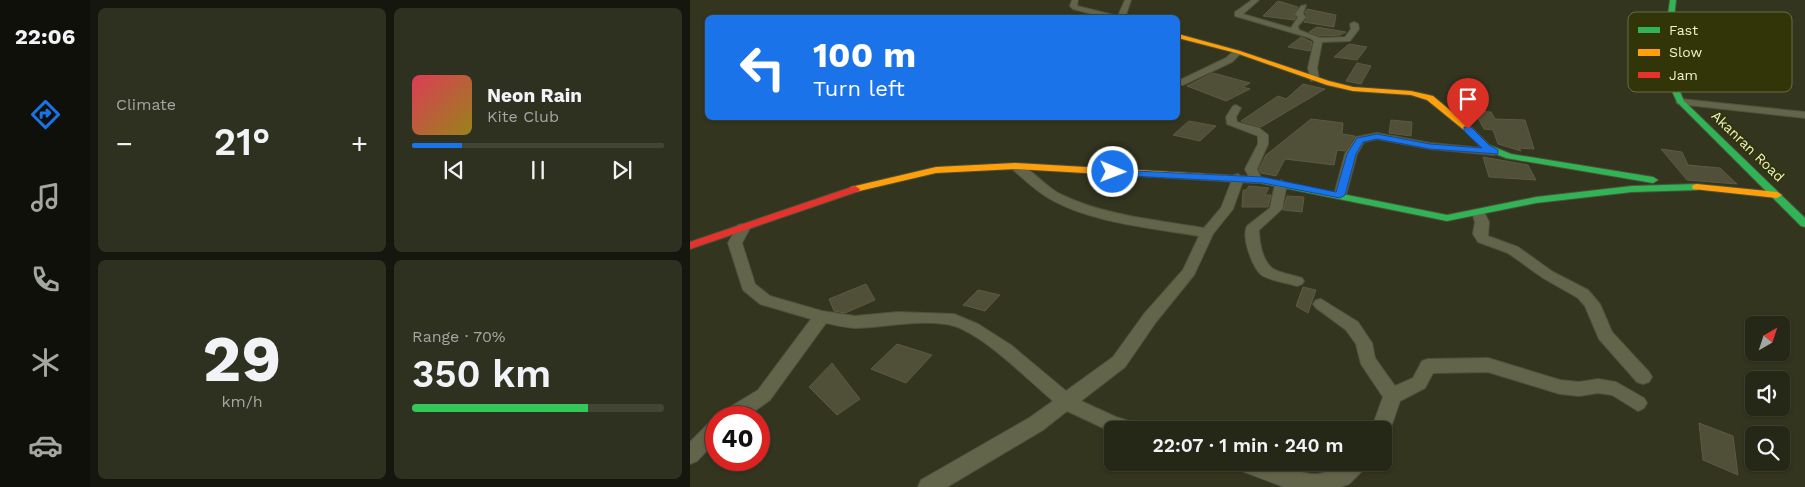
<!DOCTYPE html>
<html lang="en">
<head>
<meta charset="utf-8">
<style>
  body { margin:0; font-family:"Work Sans",sans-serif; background:#2e3020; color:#f1f3f6; height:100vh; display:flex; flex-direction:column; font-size:19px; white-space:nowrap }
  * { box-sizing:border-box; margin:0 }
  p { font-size:16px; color:#a4a6a1 }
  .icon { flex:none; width:28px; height:28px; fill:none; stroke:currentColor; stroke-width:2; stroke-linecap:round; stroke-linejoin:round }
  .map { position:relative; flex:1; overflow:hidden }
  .drawer { display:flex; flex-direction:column; gap:8px; padding:8px; background:#15160d; width:600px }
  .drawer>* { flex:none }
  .guide { position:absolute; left:15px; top:15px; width:475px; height:105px; border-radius:8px; box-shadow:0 1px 4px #0004,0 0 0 1px #424436; background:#1a73e8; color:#fff; overflow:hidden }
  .needle { width:32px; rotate:39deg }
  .tools { position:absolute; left:1055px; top:316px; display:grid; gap:10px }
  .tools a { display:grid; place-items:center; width:45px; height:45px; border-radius:8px; background:#262817; box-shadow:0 1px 4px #0004,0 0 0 1px #424436; font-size:25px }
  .speed { position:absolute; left:15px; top:406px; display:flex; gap:10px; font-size:25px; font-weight:700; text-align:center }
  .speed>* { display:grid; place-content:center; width:65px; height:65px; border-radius:50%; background:#262817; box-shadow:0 1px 4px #0004,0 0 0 1px #424436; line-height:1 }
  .speed .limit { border:8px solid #d22; background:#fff; color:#111 }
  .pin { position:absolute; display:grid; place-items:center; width:42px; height:42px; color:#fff; margin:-51px -21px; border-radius:50% 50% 50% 0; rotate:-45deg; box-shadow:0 0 5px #0007 }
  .pin .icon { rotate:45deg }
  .me { position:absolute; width:55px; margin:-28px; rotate:91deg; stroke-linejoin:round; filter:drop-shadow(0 0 4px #0008) }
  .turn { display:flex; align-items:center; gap:18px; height:105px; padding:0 25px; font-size:22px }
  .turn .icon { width:65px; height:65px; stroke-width:2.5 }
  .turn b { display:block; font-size:35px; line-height:42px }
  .big { font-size:38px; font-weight:600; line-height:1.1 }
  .drawer .widget { flex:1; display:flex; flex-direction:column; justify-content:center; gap:8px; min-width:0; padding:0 18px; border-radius:8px; background:#2e3020 }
  .drawer .dial { align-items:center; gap:0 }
  .dial b { font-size:65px; line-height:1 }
  .song { display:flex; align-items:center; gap:15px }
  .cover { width:60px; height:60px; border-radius:8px; background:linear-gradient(135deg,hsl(350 70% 55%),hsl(50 70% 35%)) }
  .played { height:5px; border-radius:2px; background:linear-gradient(90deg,#1a73e8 20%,#424436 20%) }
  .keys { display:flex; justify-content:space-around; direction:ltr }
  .heat { display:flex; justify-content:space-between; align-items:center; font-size:28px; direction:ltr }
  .charge { height:8px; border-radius:4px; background:linear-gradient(90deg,#34c759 70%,#424436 0) }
  .drawer .tiles { flex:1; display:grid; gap:8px; grid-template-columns:repeat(2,1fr) }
  .trip { position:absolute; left:414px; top:421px; width:288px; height:50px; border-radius:8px; background:#262817; box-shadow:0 1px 4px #0004,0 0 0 1px #424436; font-weight:600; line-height:50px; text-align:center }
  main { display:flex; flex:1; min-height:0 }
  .tabs { display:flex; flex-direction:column; width:90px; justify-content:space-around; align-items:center; background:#0f1009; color:#a4a6a1 }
  .tabs .icon { width:35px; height:35px }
  .tabs .active { color:#1a73e8 }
  .tabs b { font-size:22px; color:#f1f3f6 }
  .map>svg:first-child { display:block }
</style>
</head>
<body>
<main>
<nav class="tabs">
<b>22:06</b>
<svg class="icon active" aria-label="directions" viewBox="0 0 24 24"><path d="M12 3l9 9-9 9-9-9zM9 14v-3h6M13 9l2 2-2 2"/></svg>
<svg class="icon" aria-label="music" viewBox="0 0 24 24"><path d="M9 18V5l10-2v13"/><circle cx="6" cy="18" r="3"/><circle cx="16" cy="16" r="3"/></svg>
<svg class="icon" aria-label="phone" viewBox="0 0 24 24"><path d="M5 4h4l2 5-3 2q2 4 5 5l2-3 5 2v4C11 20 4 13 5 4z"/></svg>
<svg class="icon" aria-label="climate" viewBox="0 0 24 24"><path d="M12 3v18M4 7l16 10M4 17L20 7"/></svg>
<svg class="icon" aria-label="car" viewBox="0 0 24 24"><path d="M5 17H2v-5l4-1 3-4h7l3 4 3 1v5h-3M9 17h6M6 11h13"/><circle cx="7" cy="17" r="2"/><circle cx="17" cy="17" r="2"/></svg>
</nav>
<section class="drawer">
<div class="tiles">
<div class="widget"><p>Climate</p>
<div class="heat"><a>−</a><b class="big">21°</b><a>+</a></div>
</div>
<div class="widget">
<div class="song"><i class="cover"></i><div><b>Neon Rain</b><p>Kite Club</p></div></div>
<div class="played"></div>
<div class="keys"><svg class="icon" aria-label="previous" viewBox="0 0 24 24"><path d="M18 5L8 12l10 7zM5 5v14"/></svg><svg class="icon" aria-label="pause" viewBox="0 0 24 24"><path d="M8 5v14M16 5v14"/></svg><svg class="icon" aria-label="next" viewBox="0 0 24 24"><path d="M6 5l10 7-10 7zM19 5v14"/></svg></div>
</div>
<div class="widget dial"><b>29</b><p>km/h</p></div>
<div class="widget"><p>Range · 70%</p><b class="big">350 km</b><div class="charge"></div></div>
</div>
</section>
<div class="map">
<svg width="1115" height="487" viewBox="0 0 1115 487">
  <rect width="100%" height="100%" fill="#33351f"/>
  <path fill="#504f38" stroke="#5e5a3f" d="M 588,1 L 608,7 L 604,13 L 606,17 L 604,20 L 573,16 Z
    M 617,9 L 646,15 L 644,27 L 614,22 L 618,17 L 615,13 Z
    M 627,27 L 656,32 L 650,35 L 630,36 L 619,32 Z
    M 611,37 L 622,42 L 620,51 L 598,47 Z
    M 659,44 L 677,47 L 667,60 L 644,57 Z
    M 667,63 L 681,66 L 671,84 L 656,81 Z
    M 523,73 L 560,83 L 553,87 L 560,89 L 536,101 L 497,86 Z
    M 613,84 L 635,89 L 571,127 L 551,121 L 588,96 L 596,99 Z
    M 784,111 L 801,112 L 805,119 L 835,120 L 844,149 L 829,148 L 831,151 L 808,144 L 803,130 L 794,129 Z
    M 621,119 L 653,123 L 652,134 L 665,136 L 655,151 L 647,150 L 644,165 L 595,159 L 586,176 L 571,173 L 569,169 L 576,155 Z
    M 701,120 L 722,122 L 721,136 L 699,133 Z
    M 499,121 L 526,126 L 510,141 L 483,135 Z
    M 971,149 L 992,152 L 998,165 L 1030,168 L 1047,184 L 997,180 Z
    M 793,157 L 838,165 L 846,180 L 799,177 Z
    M 559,186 L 579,188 L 575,195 L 581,195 L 578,207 L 552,207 L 553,190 L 556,190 Z
    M 597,196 L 614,197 L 612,212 L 593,210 Z
    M 176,284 L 185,300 L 155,313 L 144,311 L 139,299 Z
    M 613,287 L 626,290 L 618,313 L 606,306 Z
    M 288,290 L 310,295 L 295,311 L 273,305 Z
    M 207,344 L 242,355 L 216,383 L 181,369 Z
    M 142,363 L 170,399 L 147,415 L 119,387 Z
    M 1009,423 L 1043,436 L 1048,475 L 1013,460 Z"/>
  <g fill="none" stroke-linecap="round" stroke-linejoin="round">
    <g stroke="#4e513c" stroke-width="2">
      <path id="street" d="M 382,0 L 388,0 L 387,6 L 428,16 L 435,0 L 441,0 L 435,18 L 417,18 L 383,9 L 380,6 Z
        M 562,0 L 569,0 L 553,14 L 601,28 L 608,17 L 605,14 L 611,6 L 616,5 L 613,14 L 616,17 L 608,26 L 609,30 L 630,38 L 655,37 L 661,29 L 660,24 L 664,22 L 668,24 L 669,29 L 660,41 L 632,42 L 627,68 L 629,79 L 621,81 L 618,68 L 624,41 L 620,38 L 545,16 L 545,12 Z
        M 545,50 L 552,52 L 542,62 L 493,85 L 488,85 L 488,81 L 536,58 Z
        M 991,99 L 1115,112 L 1115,118 L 988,104 L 986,102 Z
        M 546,105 L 551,108 L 546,117 L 547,122 L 569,128 L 578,135 L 578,144 L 567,169 L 572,180 L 570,183 L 562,183 L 555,169 L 568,144 L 568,136 L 537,124 L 536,117 L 543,106 Z
        M 687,133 L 740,143 L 804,149 L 810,152 L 804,155 L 740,149 L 687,139 L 674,142 L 667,154 L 656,195 L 654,198 L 646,198 L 644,195 L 655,154 L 665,139 L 666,137 Z
        M 325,163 C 340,166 356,188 372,195 C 416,216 467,220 514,228 L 531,208 L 544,175 L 548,174 L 554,178 L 543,209 L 523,234 L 504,275 L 466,322 L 435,367 L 391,401 L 426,417 L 449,424 L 452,430 L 422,430 L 422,432 L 377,411 L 353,430 L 257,487 L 228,487 L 231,480 L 339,418 L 363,401 C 338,380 287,327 255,324 C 225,320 196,327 166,328 C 156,328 146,325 136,323 L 80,400 L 55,418 L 30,418 L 32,412 L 68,390 L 121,319 L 70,304 L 53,290 L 38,243 L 48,225 L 53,224 L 60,228 L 52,243 L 65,284 L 80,296 L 132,311 L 165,316 L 208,312 L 264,314 L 288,324 L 321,345 L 376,391 L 423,357 L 454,314 L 493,270 L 509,236 C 462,228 402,223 360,199 C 346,191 334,179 321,168 L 319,166 Z
        M 591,180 L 597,184 L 592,209 L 569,230 C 569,241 572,260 582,268 C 588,273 604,275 612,278 L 614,281 L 612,284 L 607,286 C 597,283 582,281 573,276 C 563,270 551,237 557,226 L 580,208 L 585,184 Z
        M 788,209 L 793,210 L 799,222 L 798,236 L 828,247 L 863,272 L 898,290 L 910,304 L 922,332 L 959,372 L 962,377 L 959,382 L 953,384 L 947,382 L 909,339 L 895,306 L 888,298 L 853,278 L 818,253 L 788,242 L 783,234 L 785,222 L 782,213 Z
        M 631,299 L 668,322 L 682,343 L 685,358 L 705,386 L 723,378 L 732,361 L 738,359 L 798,358 L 870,380 L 889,382 L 908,379 L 926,382 L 954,398 L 957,403 L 954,408 L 948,411 L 922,395 L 908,393 L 889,396 L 870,394 L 798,372 L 743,373 L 735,388 L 710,401 L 698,436 L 692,438 L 692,430 L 681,430 L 693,397 L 671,364 L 666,344 L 656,330 L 626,308 L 623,304 L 626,300 Z
        M 26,421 L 26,441 L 7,461 L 0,464 L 0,442 L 19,423 Z
        M 541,462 C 553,462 565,461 577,462 C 608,466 622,487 653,462 L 678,462 L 675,468 L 659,484 L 650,487 L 594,487 L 544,468 Z"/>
    </g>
    <g stroke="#4e513c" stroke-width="2">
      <path id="fast" d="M 980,0 L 986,0 L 979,67 L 994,101 L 1115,218 L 1115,227 L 1111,226 L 987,102 L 971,67 Z
        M 777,125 L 780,126 L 799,145 L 821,154 L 963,177 L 968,180 L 963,183 L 816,158 L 793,149 L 773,128 Z
        M 568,177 L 757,215 L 846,197 L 942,186 L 1007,184 L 1012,187 L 1007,190 L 942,192 L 846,203 L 757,221 L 565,182 L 563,180 Z"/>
    </g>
    <g stroke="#4e513c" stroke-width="2">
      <path id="slow" d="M 488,34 L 550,51 L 639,81 L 663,87 L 721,91 L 743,96 L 781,128 L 780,130 L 774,130 L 737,100 L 721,95 L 663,91 L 637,85 L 546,53 L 488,38 Z
        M 325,163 L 568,177 L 573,180 L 568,183 L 325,169 L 246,173 L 165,192 L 160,189 L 161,187 L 246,167 Z
        M 1007,184 L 1087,192 L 1092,195 L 1087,198 L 1003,189 L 1002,187 L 1003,185 Z"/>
    </g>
    <g stroke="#4e513c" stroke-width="2">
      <path id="jam" d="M 165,186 L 170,189 L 169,191 L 0,249 L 0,242 Z"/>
    </g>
    <use href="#street" fill="#63654a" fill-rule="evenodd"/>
    <use href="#fast" fill="#30b455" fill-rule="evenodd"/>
    <use href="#slow" fill="#ff9f0a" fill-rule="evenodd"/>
    <use href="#jam" fill="#e5322d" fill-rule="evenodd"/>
  </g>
  <path fill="#1a73e8" stroke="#114b97" d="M 774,127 L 781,127 L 799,145 L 808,150 L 808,154 L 740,149 L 687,139 L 673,142 L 666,154 L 655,195 L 650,198 L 573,183 L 423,175 L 419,172 L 423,170 L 573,177 L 646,192 L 657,154 L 667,138 L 687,134 L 740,144 L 792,148 L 774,131 Z"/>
  <g text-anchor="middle" stroke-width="4" stroke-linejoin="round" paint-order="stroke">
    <g font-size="14" fill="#edf3cb" stroke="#313508">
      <text transform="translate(1058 146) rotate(44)" y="5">Akanran Road</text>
    </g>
  </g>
  <rect x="938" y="12" width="164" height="80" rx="8" fill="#313508" stroke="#696e42" stroke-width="1"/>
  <rect x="948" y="27" width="22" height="6" fill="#30b455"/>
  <rect x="948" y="49" width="22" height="7" fill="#ff9f0a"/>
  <rect x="948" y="72" width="22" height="6" fill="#e5322d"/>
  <g font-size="14" fill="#edf3cb">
    <text x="979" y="35">Fast</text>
    <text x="979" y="57">Slow</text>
    <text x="979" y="80">Jam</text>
  </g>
</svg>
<div class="tools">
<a><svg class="needle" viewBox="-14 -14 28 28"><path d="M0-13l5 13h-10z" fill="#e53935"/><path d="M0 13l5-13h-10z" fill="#a4a6a1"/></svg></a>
<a><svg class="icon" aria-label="sound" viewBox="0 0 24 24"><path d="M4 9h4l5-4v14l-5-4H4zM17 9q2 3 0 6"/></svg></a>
<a><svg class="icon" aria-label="search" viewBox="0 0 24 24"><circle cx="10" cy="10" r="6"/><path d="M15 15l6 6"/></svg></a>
</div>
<div class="speed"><div class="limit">40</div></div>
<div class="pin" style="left:778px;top:129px;background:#d93025"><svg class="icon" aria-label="arrive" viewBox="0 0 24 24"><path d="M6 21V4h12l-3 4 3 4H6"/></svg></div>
<svg class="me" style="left:423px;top:172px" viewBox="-20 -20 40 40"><circle r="17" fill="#1a73e8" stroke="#fff" stroke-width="3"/><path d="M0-11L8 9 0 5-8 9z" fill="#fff"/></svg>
<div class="trip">22:07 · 1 min · 240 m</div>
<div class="guide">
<div class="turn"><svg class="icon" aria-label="left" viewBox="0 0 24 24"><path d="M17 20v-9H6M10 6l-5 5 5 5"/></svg><div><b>100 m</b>Turn left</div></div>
</div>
</div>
</main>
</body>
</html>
